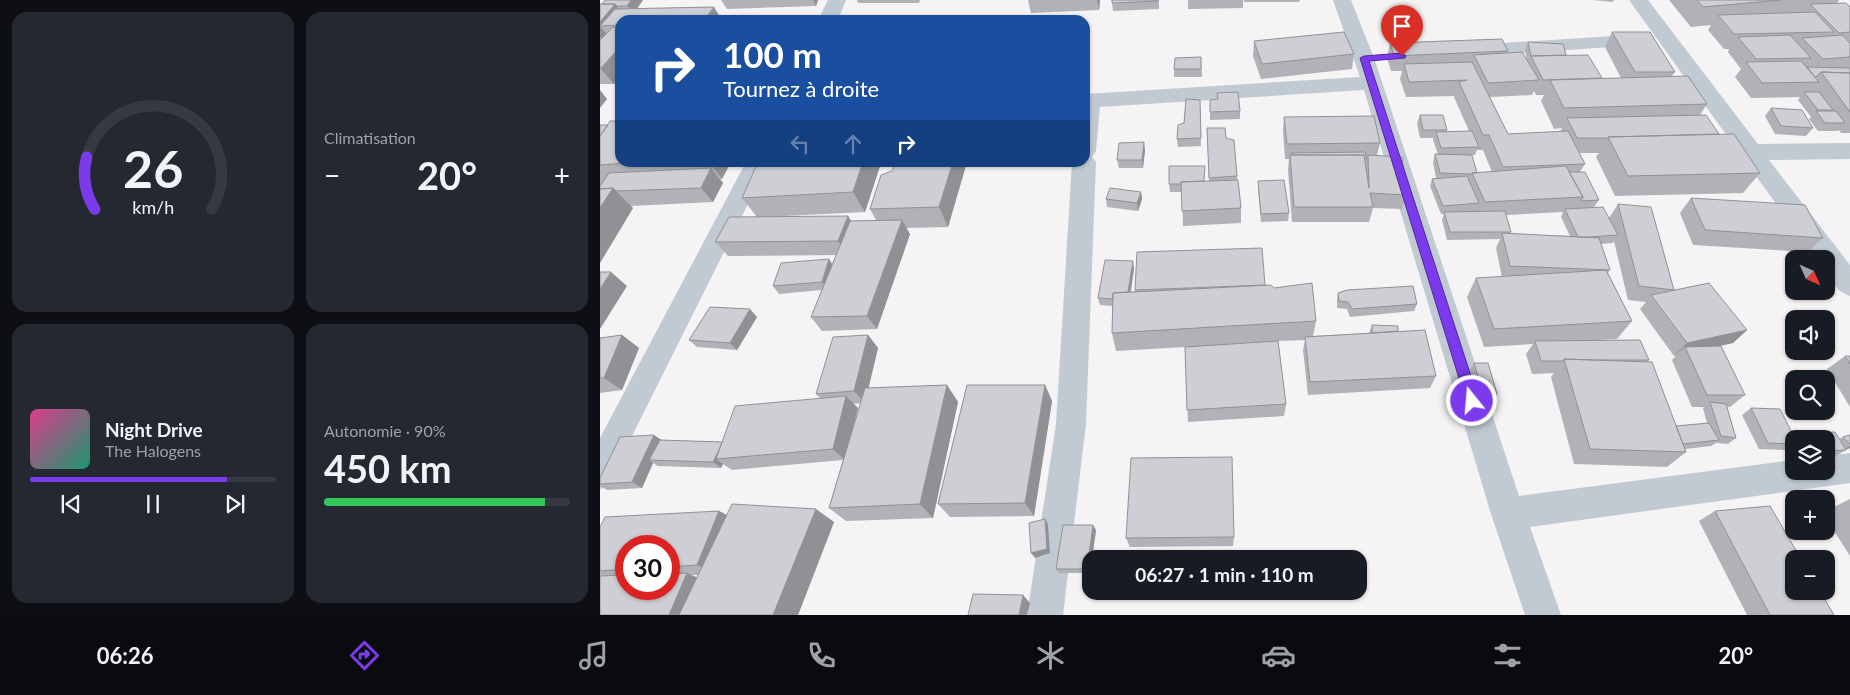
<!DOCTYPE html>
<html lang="fr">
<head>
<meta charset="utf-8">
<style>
  body { margin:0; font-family:Lato,sans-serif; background:#242831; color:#f1f3f6; height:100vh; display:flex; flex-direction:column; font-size:19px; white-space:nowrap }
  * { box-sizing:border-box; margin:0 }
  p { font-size:16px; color:#9ea1a6 }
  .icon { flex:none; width:28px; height:28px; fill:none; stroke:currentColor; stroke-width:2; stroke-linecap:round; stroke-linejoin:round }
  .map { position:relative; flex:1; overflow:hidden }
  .side { display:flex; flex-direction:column; gap:12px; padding:12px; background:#0d0f14; width:600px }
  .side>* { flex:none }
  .top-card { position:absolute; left:15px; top:15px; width:475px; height:152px; border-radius:15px; box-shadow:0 1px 4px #0004; background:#1a4fa0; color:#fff; overflow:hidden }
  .needle { width:32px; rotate:135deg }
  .fabs { position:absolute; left:1185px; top:250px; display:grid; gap:10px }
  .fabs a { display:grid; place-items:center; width:50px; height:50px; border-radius:10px; background:#171b24; box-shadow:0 1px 4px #0004; font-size:25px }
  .speed { position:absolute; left:15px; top:535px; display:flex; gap:10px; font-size:25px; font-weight:700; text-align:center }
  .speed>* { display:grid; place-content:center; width:65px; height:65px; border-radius:50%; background:#171b24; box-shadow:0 1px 4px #0004; line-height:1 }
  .speed .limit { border:8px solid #d22; background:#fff; color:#111 }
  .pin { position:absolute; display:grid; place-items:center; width:42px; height:42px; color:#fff; margin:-51px -21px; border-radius:50% 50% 50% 0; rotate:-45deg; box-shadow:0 0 5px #0007 }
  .pin .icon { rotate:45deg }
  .me { position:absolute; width:55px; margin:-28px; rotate:343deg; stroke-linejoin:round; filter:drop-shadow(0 0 4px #0008) }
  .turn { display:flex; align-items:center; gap:18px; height:105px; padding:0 25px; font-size:22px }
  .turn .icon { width:65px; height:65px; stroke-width:2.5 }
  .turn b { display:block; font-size:35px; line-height:42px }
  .lanes { display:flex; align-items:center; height:48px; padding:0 25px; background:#0003; justify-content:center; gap:25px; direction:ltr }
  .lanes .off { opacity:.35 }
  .big { font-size:38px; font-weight:700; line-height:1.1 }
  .side .card { flex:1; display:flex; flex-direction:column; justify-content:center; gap:8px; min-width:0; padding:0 18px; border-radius:15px; background:#242831 }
  .side .dial { align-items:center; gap:0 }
  .dial svg { height:130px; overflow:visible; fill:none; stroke:#363941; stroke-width:7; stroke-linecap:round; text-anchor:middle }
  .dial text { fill:#f1f3f6; stroke:none }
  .song { display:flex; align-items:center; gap:15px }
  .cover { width:60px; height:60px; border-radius:8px; background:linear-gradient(135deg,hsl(330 70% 55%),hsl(160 70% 35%)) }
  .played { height:5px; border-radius:2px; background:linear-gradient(90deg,#7c3aed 80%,#363941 80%) }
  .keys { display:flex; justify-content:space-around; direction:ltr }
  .heat { display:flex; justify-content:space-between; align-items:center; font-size:28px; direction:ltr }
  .charge { height:8px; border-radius:4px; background:linear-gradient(90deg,#34c759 90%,#363941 0) }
  .side .tiles { flex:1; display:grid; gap:12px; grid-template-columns:repeat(2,1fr) }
  .trip { position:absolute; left:482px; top:550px; width:285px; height:50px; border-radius:15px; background:#171b24; box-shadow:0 1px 4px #0004; font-weight:700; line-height:50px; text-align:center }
  .menu { display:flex; height:80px; justify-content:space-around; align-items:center; background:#090b0e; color:#9ea1a6 }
  .menu .icon { width:35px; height:35px }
  .menu .active { color:#7c3aed }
  .menu b { font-size:22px; color:#f1f3f6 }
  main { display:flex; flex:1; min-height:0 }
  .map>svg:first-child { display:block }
</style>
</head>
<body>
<main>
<section class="side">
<div class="tiles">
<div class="card dial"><svg viewBox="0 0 100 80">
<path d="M14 69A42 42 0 1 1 86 69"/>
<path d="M14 69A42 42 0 0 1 9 37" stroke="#7c3aed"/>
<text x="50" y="56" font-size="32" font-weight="700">26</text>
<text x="50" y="72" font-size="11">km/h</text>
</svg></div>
<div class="card"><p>Climatisation</p>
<div class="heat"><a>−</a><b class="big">20°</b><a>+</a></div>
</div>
<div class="card">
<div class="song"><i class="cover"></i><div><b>Night Drive</b><p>The Halogens</p></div></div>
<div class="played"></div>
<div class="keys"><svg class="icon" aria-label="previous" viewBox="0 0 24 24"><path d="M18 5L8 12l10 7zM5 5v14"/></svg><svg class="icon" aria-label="pause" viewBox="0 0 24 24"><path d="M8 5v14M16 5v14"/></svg><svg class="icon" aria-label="next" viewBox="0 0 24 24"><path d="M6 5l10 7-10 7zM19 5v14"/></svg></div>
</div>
<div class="card"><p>Autonomie · 90%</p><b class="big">450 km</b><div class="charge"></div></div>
</div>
</section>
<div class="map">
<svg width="1250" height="615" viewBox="0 0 1250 615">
  <rect width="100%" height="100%" fill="#f5f3f3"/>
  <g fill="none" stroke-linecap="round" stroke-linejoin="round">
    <path fill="#c1cad2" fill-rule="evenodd" d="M 228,0 L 246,0 L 238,20 L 218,20 Z
      M 733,0 L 751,0 L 774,58 L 919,496 L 1194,460 L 1194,471 L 1226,471 L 1226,456 L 1250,453 L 1250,483 L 930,527 L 961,615 L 925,615 L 891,514 L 764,90 L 500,107 L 496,151 L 492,157 L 496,162 L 486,424 L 463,615 L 427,615 L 456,424 L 472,162 L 485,162 L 485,94 L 760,77 Z
      M 1029,0 L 1048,0 L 1158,144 L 1250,143 L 1250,159 L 1169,160 L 1250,265 L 1250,296 C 1233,290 1226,275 1226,259 L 1216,259 Z
      M 1045,34 L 1052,36 L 1055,40 L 1052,44 L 871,57 L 864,55 L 861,51 L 864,47 L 871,45 Z
      M 146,162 L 169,162 L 34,432 L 11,485 L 0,489 L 0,438 Z"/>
  </g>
  <path fill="#b0b2b7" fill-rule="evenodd" d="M 43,0 L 37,8 L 20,20 L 20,76 L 14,84 L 0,84 L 0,4 Z
    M 121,0 L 218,0 L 216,6 L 127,9 Z
    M 257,0 L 320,0 L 319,3 L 258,3 Z
    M 428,0 L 500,0 L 499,10 L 431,13 Z
    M 559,0 L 559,9 L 513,11 L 512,3 Z
    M 588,0 L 643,0 L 643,8 L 588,9 Z
    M 644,0 L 700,0 L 699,2 L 644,2 Z
    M 993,0 L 1014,0 L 1013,2 Z
    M 1069,0 L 1239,0 L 1237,3 L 1249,6 L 1250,5 L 1250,133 L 1241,133 L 1239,130 L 1238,131 L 1218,131 L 1209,119 L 1211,117 L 1198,100 L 1200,97 L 1151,98 L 1135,77 L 1141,69 L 1128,52 L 1129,49 L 1124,49 L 1108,30 L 1111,25 L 1091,27 Z
    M 1012,32 L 1075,72 L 1072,76 L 1107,104 L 1100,115 L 1160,173 L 1143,193 L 1015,196 L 996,157 L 999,153 L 979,153 L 985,164 L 980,172 L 999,200 L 994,207 L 1009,218 L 1018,204 L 1074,290 L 1147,330 L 1133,343 L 1118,346 L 1145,395 L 1130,407 L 1127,407 L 1136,438 L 1128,444 L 1116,443 L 1111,446 L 1085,449 L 1086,452 L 1067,467 L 974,464 L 951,377 L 954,373 L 932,374 L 926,354 L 933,344 L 884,347 L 867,297 L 876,278 L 902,277 L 896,248 L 900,239 L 847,240 L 842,220 L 844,214 L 841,214 L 830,186 L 832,179 L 836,178 L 833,162 L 835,154 L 838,154 L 833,140 L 834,138 L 820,138 L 817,123 L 820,115 L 847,130 L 846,132 L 869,131 L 854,97 L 855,96 L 806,97 L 800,79 L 802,71 L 791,71 L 787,58 L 790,43 L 908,51 L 908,53 L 927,60 L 925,50 L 928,42 L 966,55 L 1001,78 L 1021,78 L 1005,47 ZM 934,91 L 936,95 L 944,95 L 941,101 L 954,129 L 962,128 L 960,132 L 908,134 L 890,97 L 932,95 ZM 877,150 L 883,150 L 892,172 L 877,173 L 872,155 L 875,155 ZM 963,212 L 961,217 L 970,236 L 910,234 L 911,232 L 906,215 ZM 1014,241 L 1028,300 L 1046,302 L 1040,309 L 1074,356 L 1076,356 L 1072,360 L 1092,407 L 1104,407 L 1103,408 L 1107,423 L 1076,426 L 1046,362 L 1049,360 L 997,340 L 1017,339 L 1032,321 L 1008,273 L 1010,270 L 1001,244 L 1013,243 Z
    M 654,41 L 754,54 L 752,69 L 661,79 L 653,56 Z
    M 601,57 L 602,77 L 574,77 L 574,69 Z
    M 617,93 L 640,111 L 640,119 L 610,120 L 610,100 L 617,99 Z
    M 600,100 L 601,146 L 578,147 L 577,139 L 584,123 Z
    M 1171,108 L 1213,128 L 1206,136 L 1175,134 L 1165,116 Z
    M 684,117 L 780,143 L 777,155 L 806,195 L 802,209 L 773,208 L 769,222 L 692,222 L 688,170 L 689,159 L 685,159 L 683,132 Z
    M 0,125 L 20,162 L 131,162 L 122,179 L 120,179 L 123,183 L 113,202 L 30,206 L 33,208 L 0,263 Z
    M 607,128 L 626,138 L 637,176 L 641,208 L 641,223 L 583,226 L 582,192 L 570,192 L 569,184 L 609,181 Z
    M 545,150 L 543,168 L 519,168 L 517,160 Z
    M 367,162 L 348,227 L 306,228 L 310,234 L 277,329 L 222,331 L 211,317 L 222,290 L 179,294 L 173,286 L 232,264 L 236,255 L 128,256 L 115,242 L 157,217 L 142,198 L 281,163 L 265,212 L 164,217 L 251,221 L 276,220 L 270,209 Z
    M 658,181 L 689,213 L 688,221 L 661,222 L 658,189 Z
    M 541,192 L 542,199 L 538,211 L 507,207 L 506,199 Z
    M 1091,198 L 1223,238 L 1208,252 L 1093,245 L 1080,213 Z
    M 534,269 L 531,292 L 535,291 L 535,290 L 665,285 L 674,288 L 716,321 L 713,336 L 769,333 L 772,325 L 798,331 L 836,376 L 830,388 L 708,395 L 703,350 L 705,340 L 678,341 L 686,404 L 684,416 L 588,422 L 585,347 L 516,351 L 512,333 L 513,306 L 500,305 L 498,298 Z
    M 738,293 L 817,304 L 814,311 L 750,317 L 747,309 L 737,308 L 737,300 Z
    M 157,317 L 137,350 L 97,347 L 89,340 Z
    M 22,335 L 39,348 L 22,390 L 0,393 L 0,338 Z
    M 268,335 L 278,348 L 268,388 L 347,385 L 358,402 L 333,518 L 246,521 L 229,508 L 243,460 L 132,470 L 123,464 L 121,468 L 58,466 L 53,463 L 42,488 L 7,490 L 0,486 L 0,478 L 61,440 L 122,442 L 220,398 L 216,394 ZM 261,403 L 250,437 L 258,408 L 253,404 Z
    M 1245,356 L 1250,356 L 1250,407 L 1227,369 Z
    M 874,363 L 897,394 L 893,400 L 879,401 L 870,370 Z
    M 445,385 L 452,401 L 434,516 L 350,517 L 338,504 Z
    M 1151,408 L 1194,439 L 1194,446 L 1188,450 L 1159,449 L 1142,415 Z
    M 1211,433 L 1239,439 L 1243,437 L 1250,435 L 1250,448 L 1246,450 L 1236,456 L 1226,457 L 1226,439 L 1202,439 Z
    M 1250,499 L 1250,556 L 1226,518 L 1226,511 Z
    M 119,511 L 127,515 L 234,522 L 198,615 L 0,615 L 0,527 ZM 26,546 L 69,546 L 69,589 L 26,589 ZM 91,575 L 98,575 L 97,578 Z
    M 1115,511 L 1234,615 L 1147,615 L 1099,521 Z
    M 496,530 L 490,573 L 459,573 L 456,569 Z
    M 634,537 L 633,546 L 530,547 L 526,538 Z"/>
  <path fill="#909195" d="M 31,0 L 43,0 L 33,14 L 27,6 Z
    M 213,0 L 218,0 L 216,6 Z
    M 497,0 L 500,0 L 499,10 Z
    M 15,4 L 27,19 L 0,26 L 10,38 L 6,44 L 0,37 L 0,22 Z
    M 114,7 L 122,20 L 104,20 Z
    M 20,47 L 20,76 L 14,84 L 1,69 Z
    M 0,90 L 7,99 L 0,108 Z
    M 544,142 L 545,150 L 543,168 L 542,160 Z
    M 109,162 L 131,162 L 122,179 Z
    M 263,162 L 280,162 L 281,163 L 265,212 L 253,192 Z
    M 353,162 L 367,162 L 348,227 L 339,207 Z
    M 111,168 L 123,183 L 113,202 L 101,188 Z
    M 13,188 L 33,208 L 0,263 L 0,208 Z
    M 541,192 L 542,199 L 538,211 L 537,203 Z
    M 248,216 L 258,231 L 248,255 L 238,241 Z
    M 302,220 L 310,234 L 277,329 L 267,316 Z
    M 229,259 L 234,267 L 227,290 L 222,282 Z
    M 533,261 L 534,269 L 528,306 L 527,299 Z
    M 11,272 L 27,286 L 0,329 L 0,289 Z
    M 150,309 L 157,317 L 137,350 L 130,343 Z
    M 1147,330 L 1133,343 L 1088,353 L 1085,347 L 1074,356 L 1087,343 Z
    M 22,335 L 39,348 L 22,390 L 4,378 Z
    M 268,335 L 278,348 L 265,403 L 254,391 Z
    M 347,385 L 358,402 L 333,518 L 320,504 Z
    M 445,385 L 452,401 L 434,516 L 425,503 Z
    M 246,396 L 258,408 L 245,460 L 233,449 Z
    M 54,435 L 63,441 L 49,460 L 53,463 L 42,488 L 32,482 Z
    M 123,442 L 116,459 L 123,464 L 121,468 L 113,462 Z
    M 1250,446 L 1250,448 L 1241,451 Z
    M 216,509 L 234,522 L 198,615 L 173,615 Z
    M 119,511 L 136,520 L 115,574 L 97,565 Z
    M 445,519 L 448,524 L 450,553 L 435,558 L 431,553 Z
    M 493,525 L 496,530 L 490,573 L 487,569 Z
    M 87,573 L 112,584 L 100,615 L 69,615 Z
    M 423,595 L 430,603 L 427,615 L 419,615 Z"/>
  <path fill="#cdcfd5" stroke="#909195" d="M 5,0 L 31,0 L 27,6 L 17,6 L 15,4 L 2,4 Z
    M 512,0 L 558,0 L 558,1 L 512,3 Z
    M 1097,0 L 1181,0 L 1103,7 Z
    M 1246,3 L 1250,7 L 1250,32 L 1239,33 L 1210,4 Z
    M 0,4 L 15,4 L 0,22 Z
    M 114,7 L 104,20 L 20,20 L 20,25 L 0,26 L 15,9 Z
    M 1215,12 L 1234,32 L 1134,34 L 1118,15 Z
    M 13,27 L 20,27 L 20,47 L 0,69 L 0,40 Z
    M 744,32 L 754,54 L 662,64 L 654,41 Z
    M 1012,32 L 1050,32 L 1075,72 L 1035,72 Z
    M 1190,35 L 1211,58 L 1156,59 L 1138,37 Z
    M 1242,35 L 1250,43 L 1250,57 L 1223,59 L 1202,38 Z
    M 902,39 L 908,51 L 794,56 L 790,43 Z
    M 928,42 L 963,44 L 966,55 L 931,56 Z
    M 922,52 L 939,80 L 888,83 L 874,55 Z
    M 988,55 L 1002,78 L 943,80 L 931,56 Z
    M 601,57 L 601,69 L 574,69 L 575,58 Z
    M 1201,61 L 1219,82 L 1162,83 L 1146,62 Z
    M 872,62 L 908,134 L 968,131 L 985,164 L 903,167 L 889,135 L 883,135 L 859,82 L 867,80 L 809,82 L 804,64 Z
    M 1207,67 L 1250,68 L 1250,73 L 1221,72 L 1216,77 L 1215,77 Z
    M 1221,72 L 1250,73 L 1250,112 Z
    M 1088,76 L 1107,104 L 964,108 L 950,80 Z
    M 638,92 L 640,111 L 610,112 L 610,100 L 618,99 L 617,93 Z
    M 1204,92 L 1219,92 L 1233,110 L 1218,110 Z
    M 586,99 L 600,100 L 601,138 L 577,139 L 578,125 L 584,123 Z
    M 1171,108 L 1202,110 L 1213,128 L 1181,126 Z
    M 1216,111 L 1236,111 L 1245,123 L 1225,123 Z
    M 820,115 L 843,115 L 847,130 L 823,130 Z
    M 1106,115 L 1119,134 L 1008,137 L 1008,138 L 977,138 L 967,118 Z
    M 774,116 L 780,143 L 687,144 L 684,117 Z
    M 10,121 L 20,121 L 20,162 L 39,162 L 0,165 L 0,136 Z
    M 0,125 L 8,125 L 0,136 Z
    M 607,128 L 625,128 L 626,138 L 634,140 L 637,176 L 609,178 Z
    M 872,131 L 879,147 L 841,148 L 836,132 Z
    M 1134,134 L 1160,173 L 1028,176 L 1008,137 Z
    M 544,142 L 542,160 L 517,160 L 519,143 Z
    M 765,152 L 767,159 L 765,159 L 764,155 L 692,155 L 692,153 Z
    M 835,154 L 872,155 L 877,173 L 872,173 L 872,174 L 840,173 Z
    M 690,155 L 764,155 L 769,188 L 768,155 L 802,157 L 806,195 L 770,193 L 773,207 L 694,207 Z
    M 158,162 L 263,162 L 253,192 L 142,198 Z
    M 296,162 L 353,162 L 339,207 L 270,209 L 281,175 L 292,171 Z
    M 569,166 L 605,166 L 604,181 L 581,182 L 581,184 L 569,184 Z
    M 966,166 L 983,197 L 885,202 L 872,173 Z
    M 111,168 L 101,188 L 16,191 L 13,188 L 0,189 L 0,186 L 9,173 Z
    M 969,172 L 985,172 L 999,200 L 981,201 L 983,197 Z
    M 867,176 L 879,203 L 843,206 L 832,179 Z
    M 638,180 L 641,208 L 582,211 L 581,182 Z
    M 684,180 L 689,213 L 661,214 L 658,181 Z
    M 13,188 L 0,208 L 0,189 Z
    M 510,188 L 541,192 L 537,203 L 506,199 Z
    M 1091,198 L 1205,205 L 1223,238 L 1105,230 Z
    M 1018,204 L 1051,207 L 1074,290 L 1039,286 Z
    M 1003,207 L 1018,235 L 988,237 L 978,237 L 965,209 Z
    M 905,211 L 911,232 L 850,232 L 844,212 Z
    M 248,216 L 238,241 L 115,242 L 129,217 Z
    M 302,220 L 267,316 L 211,317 L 250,221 Z
    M 902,233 L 999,238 L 1010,270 L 910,266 Z
    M 662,248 L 665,285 L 535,290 L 537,252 Z
    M 229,259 L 222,282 L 173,286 L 181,263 Z
    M 505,260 L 533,261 L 528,292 L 513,293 L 513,299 L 498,298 Z
    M 1006,270 L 1032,321 L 894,329 L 876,278 Z
    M 0,272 L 11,272 L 0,289 Z
    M 712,283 L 716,321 L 512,333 L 513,293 L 671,285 L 674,288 Z
    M 1109,283 L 1147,330 L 1087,343 L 1051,295 Z
    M 813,286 L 817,304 L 752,309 L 748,302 L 739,301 L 738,293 L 747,290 Z
    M 110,307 L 150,309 L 130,343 L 89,340 Z
    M 772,325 L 798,326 L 798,331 L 772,333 Z
    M 825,330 L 836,376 L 710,382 L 705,337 Z
    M 22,335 L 4,378 L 0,378 L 0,338 Z
    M 268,335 L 254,391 L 216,394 L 233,337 Z
    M 1040,340 L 1049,360 L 993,360 L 964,359 L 964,361 L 941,361 L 935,341 Z
    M 678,341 L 686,404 L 587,410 L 585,347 Z
    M 1121,346 L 1145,395 L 1107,395 L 1085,347 Z
    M 1245,356 L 1250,356 L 1250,364 Z
    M 964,359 L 1052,362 L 1086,452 L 990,449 Z
    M 874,363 L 888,363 L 897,394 L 883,394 Z
    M 347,385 L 320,504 L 229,508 L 265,388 Z
    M 367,385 L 445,385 L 425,503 L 338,504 Z
    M 246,396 L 233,449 L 116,459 L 135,406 Z
    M 1110,402 L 1126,404 L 1136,438 L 1121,436 Z
    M 1151,408 L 1180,409 L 1195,439 L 1194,439 L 1194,444 L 1168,443 Z
    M 1109,423 L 1119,440 L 1083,444 L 1076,426 Z
    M 1235,432 L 1246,450 L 1226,451 L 1226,439 L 1215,439 L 1211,433 Z
    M 54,435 L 32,482 L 0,484 L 0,478 L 20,437 Z
    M 1250,435 L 1250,444 L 1243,437 Z
    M 60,440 L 122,442 L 119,450 L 113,462 L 49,460 Z
    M 632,457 L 634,537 L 526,538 L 531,458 Z
    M 132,504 L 216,509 L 173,615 L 79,615 Z
    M 1170,506 L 1201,559 L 1194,559 L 1194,591 L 1220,591 L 1234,615 L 1170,615 L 1115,511 Z
    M 119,511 L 97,565 L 69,567 L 69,546 L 26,546 L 26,569 L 0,571 L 0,527 L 5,517 Z
    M 445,519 L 447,549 L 431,553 L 429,523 Z
    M 463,525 L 493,525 L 487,569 L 456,569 Z
    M 87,573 L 69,615 L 0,615 L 0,576 L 26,575 L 26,589 L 69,589 L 69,574 Z
    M 373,594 L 423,595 L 419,615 L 368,615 Z"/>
  <path fill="#7c3aed" stroke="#51269a" d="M 802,53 L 806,56 L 805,58 L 769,61 L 879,401 L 872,407 L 866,401 L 760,58 L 764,56 Z"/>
</svg>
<div class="fabs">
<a><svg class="needle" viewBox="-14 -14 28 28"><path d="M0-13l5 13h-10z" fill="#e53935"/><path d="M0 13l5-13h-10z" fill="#9ea1a6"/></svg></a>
<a><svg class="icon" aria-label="sound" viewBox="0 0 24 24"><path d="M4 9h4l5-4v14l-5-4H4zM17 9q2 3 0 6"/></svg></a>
<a><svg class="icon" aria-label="search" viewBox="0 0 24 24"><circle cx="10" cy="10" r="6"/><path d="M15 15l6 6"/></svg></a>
<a><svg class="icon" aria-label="layers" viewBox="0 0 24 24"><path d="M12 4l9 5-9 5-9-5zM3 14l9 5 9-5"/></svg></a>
<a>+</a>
<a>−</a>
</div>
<div class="speed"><div class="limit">30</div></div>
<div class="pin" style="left:802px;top:56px;background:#d93025"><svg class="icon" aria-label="arrive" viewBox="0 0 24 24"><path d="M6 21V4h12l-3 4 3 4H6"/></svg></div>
<svg class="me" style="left:872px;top:401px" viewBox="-20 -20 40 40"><circle r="17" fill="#7c3aed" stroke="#fff" stroke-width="3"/><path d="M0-11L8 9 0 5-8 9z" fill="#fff"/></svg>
<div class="trip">06:27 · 1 min · 110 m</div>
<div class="top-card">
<div class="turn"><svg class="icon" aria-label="right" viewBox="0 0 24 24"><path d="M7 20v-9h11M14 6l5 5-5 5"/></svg><div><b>100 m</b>Tournez à droite</div></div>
<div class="lanes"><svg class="icon off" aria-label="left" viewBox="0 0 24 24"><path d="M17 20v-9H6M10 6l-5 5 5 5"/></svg><svg class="icon off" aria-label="ahead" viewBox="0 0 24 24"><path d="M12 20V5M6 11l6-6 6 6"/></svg><svg class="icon" aria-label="right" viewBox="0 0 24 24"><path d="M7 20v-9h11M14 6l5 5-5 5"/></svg></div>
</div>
</div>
</main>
<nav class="menu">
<b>06:26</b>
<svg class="icon active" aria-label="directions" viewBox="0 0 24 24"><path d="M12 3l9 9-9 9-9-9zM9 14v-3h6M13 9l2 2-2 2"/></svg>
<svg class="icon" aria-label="music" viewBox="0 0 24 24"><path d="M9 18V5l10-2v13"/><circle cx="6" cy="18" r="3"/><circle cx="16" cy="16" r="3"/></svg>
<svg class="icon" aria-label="phone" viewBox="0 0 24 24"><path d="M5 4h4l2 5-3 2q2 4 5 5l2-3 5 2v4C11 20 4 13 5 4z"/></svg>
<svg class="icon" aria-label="climate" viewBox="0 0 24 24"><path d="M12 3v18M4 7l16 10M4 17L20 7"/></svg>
<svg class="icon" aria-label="car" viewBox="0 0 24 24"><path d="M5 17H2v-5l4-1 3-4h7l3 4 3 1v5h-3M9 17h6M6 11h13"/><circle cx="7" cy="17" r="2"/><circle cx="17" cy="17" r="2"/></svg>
<svg class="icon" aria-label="filters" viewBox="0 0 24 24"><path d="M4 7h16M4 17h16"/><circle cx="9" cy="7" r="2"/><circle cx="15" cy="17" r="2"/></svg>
<b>20°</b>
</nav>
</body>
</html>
